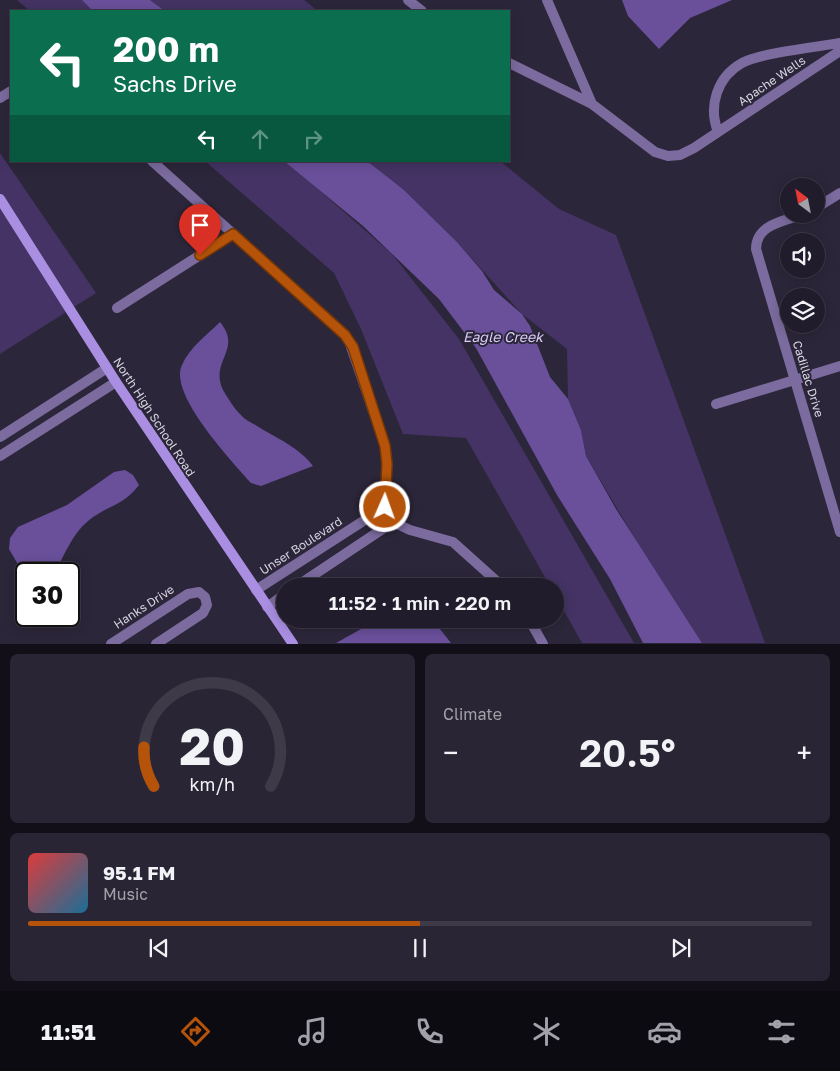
<!DOCTYPE html>
<html lang="en">
<head>
<meta charset="utf-8">
<style>
  body { margin:0; font-family:"Golos Text",sans-serif; background:#292534; color:#f1f3f6; height:100vh; display:flex; flex-direction:column; font-size:19px; white-space:nowrap }
  * { box-sizing:border-box; margin:0 }
  p { font-size:16px; color:#a2a1a9 }
  .icon { flex:none; width:28px; height:28px; fill:none; stroke:currentColor; stroke-width:2; stroke-linecap:round; stroke-linejoin:round }
  .map { position:relative; height:644px; overflow:hidden }
  .details { display:flex; flex-direction:column; gap:10px; padding:10px; background:#120f18; flex:1 }
  .details>* { flex:none }
  .banner { position:absolute; left:10px; top:10px; width:500px; height:152px; border-radius:0px; box-shadow:0 2px 12px #0003,0 0 0 1px #3e3a48; background:#0b6e4f; color:#fff; overflow:hidden }
  .needle { width:32px; rotate:328deg }
  .tools { position:absolute; left:780px; top:178px; display:grid; gap:10px }
  .tools a { display:grid; place-items:center; width:45px; height:45px; border-radius:50%; background:#211c2c; box-shadow:0 2px 12px #0003,0 0 0 1px #3e3a48; font-size:25px }
  .speed { position:absolute; left:15px; top:562px; display:flex; gap:10px; font-size:25px; font-weight:700; text-align:center }
  .speed>* { display:grid; place-content:center; width:65px; height:65px; border-radius:50%; background:#211c2c; box-shadow:0 2px 12px #0003,0 0 0 1px #3e3a48; line-height:1 }
  .speed .limit { border:2px solid #111; border-radius:8px; background:#fff; color:#111 }
  .pin { position:absolute; display:grid; place-items:center; width:42px; height:42px; color:#fff; margin:-51px -21px; border-radius:50% 50% 50% 0; rotate:-45deg; box-shadow:0 0 5px #0007 }
  .pin .icon { rotate:45deg }
  .me { position:absolute; width:55px; margin:-28px; rotate:2deg; stroke-linejoin:round; filter:drop-shadow(0 0 4px #0008) }
  .turn { display:flex; align-items:center; gap:18px; height:105px; padding:0 20px; font-size:22px }
  .turn .icon { width:65px; height:65px; stroke-width:2.5 }
  .turn b { display:block; font-size:35px; line-height:42px }
  .lanes { display:flex; align-items:center; height:48px; padding:0 20px; background:#0003; justify-content:center; gap:25px; direction:ltr }
  .lanes .off { opacity:.35 }
  .big { font-size:38px; font-weight:600; line-height:1.1 }
  .details .widget { flex:1; display:flex; flex-direction:column; justify-content:center; gap:8px; min-width:0; padding:0 18px; border-radius:8px; background:#292534 }
  .details .dial { align-items:center; gap:0 }
  .dial svg { height:130px; overflow:visible; fill:none; stroke:#3e3a48; stroke-width:7; stroke-linecap:round; text-anchor:middle }
  .dial text { fill:#f1f3f6; stroke:none }
  .song { display:flex; align-items:center; gap:15px }
  .cover { width:60px; height:60px; border-radius:8px; background:linear-gradient(135deg,hsl(0 70% 55%),hsl(200 70% 35%)) }
  .played { height:5px; border-radius:2px; background:linear-gradient(90deg,#b45309 50%,#3e3a48 50%) }
  .keys { display:flex; justify-content:space-around; direction:ltr }
  .heat { display:flex; justify-content:space-between; align-items:center; font-size:28px; direction:ltr }
  .details .tiles { flex:1; display:grid; gap:10px; grid-template-columns:1fr 1fr }
  .widget:last-child { grid-column:span 2 }
  .trip { position:absolute; left:276px; top:578px; width:288px; height:50px; border-radius:25px; background:#211c2c; box-shadow:0 2px 12px #0003,0 0 0 1px #3e3a48; font-weight:600; line-height:50px; text-align:center }
  .tab-bar { display:flex; height:80px; justify-content:space-around; align-items:center; background:#0d0b12; color:#a2a1a9 }
  .tab-bar .icon { width:35px; height:35px }
  .tab-bar .current { color:#b45309 }
  .tab-bar b { font-size:22px; color:#f1f3f6 }
  .map>svg:first-child { display:block }
</style>
</head>
<body>
<div class="map">
<svg width="840" height="644" viewBox="0 0 840 644">
  <rect width="100%" height="100%" fill="#2c263a"/>
  <path fill="#443364" d="M 17,0 L 101,0 L 114,11 L 30,11 Z
    M 150,0 L 304,0 L 318,11 L 165,11 Z
    M 0,153 L 96,293 L 0,354 Z
    M 205,161 L 286,161 L 392,254 L 459,339 L 634,643 L 582,643 L 555,595 L 555,586 L 550,586 L 466,438 L 403,434 L 361,329 L 334,273 Z
    M 366,161 L 500,161 L 559,209 L 616,235 L 765,643 L 702,643 L 637,542 L 586,456 L 581,430 L 568,399 L 567,349 L 522,314 L 457,242 L 404,190 Z"/>
  <path fill="#6a509b" d="M 82,0 L 150,0 L 165,11 L 93,11 Z
    M 622,0 L 732,0 L 690,18 L 659,49 L 628,16 Z
    M 284,161 L 367,161 L 404,190 L 457,242 L 482,271 L 494,290 L 522,314 L 530,326 L 550,377 L 568,399 L 581,430 L 586,456 L 616,509 L 702,643 L 643,643 L 610,579 L 557,495 L 476,348 L 439,299 L 363,226 Z
    M 220,322 C 243,350 209,361 223,390 C 228,398 234,409 241,415 C 245,420 252,423 257,426 C 276,438 299,447 313,466 L 261,486 L 251,483 C 232,461 168,394 182,365 C 189,348 207,335 220,322 Z
    M 125,470 L 133,475 L 139,485 C 122,507 107,505 88,521 C 72,534 64,556 54,574 L 26,574 L 26,578 L 9,549 L 10,538 L 18,527 L 67,505 L 114,472 Z
    M 379,619 L 432,619 L 451,643 L 336,643 Z"/>
  <g fill="none" stroke-linecap="round" stroke-linejoin="round">
    <path stroke="#7b6b9e" stroke-width="10" d="M 408,0 L 422,11
      M 547,0 L 592,104
      M 509,63 L 592,104 L 655,152 L 668,156 L 680,155 L 694,148 L 840,51
      M 0,98 L 11,91
      M 718,132 C 708,106 717,77 742,63 C 761,53 816,47 840,43
      M 152,161 L 339,329 L 349,341 L 385,446 L 387,464 L 385,507 L 393,522 L 410,530 L 453,542 L 502,586
      M 816,208 L 840,193
      M 804,214 C 785,221 756,224 756,249 L 840,532
      M 117,308 L 233,234
      M 716,404 L 840,366
      M 0,437 L 107,368
      M 0,456 L 116,382
      M 297,586 L 393,522
      M 256,590 L 385,507
      M 267,607 L 285,594
      M 529,619 L 543,644
      M 111,644 L 188,594 L 199,592 L 205,597 L 207,605 L 203,613 L 156,644"/>
    <path stroke="#a98ee1" stroke-width="10" d="M 0,199 L 116,382 L 293,644"/>
  </g>
  <g fill="none" stroke-linecap="round" stroke-linejoin="round">
    <g stroke="#753606" stroke-width="12">
      <path id="route" d="M 200,255 L 233,234 L 345,335 L 353,347 L 385,446 L 387,464 L 385,507"/>
    </g>
    <use href="#route" stroke="#b45309" stroke-width="9"/>
  </g>
  <g text-anchor="middle" stroke-width="4" stroke-linejoin="round" paint-order="stroke">
    <g font-size="12" fill="#d8d5e2" stroke="#2c263a">
      <text transform="translate(772 81) rotate(-34)" y="4">Apache Wells</text>
      <text transform="translate(808 379) rotate(73)" y="4">Cadillac Drive</text>
      <text transform="translate(154 417) rotate(57)" y="4">North High School Road</text>
      <text transform="translate(301 546) rotate(-33)" y="4">Unser Boulevard</text>
      <text transform="translate(144 607) rotate(-33)" y="4">Hanks Drive</text>
    </g>
    <g font-size="14" font-style="italic" fill="#d9cdf8" stroke="#2c263a">
      <text x="503" y="342">Eagle Creek</text>
    </g>
  </g>
</svg>
<div class="tools">
<a><svg class="needle" viewBox="-14 -14 28 28"><path d="M0-13l5 13h-10z" fill="#e53935"/><path d="M0 13l5-13h-10z" fill="#a2a1a9"/></svg></a>
<a><svg class="icon" aria-label="sound" viewBox="0 0 24 24"><path d="M4 9h4l5-4v14l-5-4H4zM17 9q2 3 0 6"/></svg></a>
<a><svg class="icon" aria-label="layers" viewBox="0 0 24 24"><path d="M12 4l9 5-9 5-9-5zM3 14l9 5 9-5"/></svg></a>
</div>
<div class="speed"><div class="limit">30</div></div>
<div class="pin" style="left:200px;top:255px;background:#d93025"><svg class="icon" aria-label="arrive" viewBox="0 0 24 24"><path d="M6 21V4h12l-3 4 3 4H6"/></svg></div>
<svg class="me" style="left:385px;top:507px" viewBox="-20 -20 40 40"><circle r="17" fill="#b45309" stroke="#fff" stroke-width="3"/><path d="M0-11L8 9 0 5-8 9z" fill="#fff"/></svg>
<div class="trip">11:52 · 1 min · 220 m</div>
<div class="banner">
<div class="turn"><svg class="icon" aria-label="left" viewBox="0 0 24 24"><path d="M17 20v-9H6M10 6l-5 5 5 5"/></svg><div><b>200 m</b>Sachs Drive</div></div>
<div class="lanes"><svg class="icon" aria-label="left" viewBox="0 0 24 24"><path d="M17 20v-9H6M10 6l-5 5 5 5"/></svg><svg class="icon off" aria-label="ahead" viewBox="0 0 24 24"><path d="M12 20V5M6 11l6-6 6 6"/></svg><svg class="icon off" aria-label="right" viewBox="0 0 24 24"><path d="M7 20v-9h11M14 6l5 5-5 5"/></svg></div>
</div>
</div>
<section class="details">
<div class="tiles">
<div class="widget dial"><svg viewBox="0 0 100 80">
<path d="M14 69A42 42 0 1 1 86 69"/>
<path d="M14 69A42 42 0 0 1 8 45" stroke="#b45309"/>
<text x="50" y="56" font-size="32" font-weight="700">20</text>
<text x="50" y="72" font-size="11">km/h</text>
</svg></div>
<div class="widget"><p>Climate</p>
<div class="heat"><a>−</a><b class="big">20.5°</b><a>+</a></div>
</div>
<div class="widget">
<div class="song"><i class="cover"></i><div><b>95.1 FM</b><p>Music</p></div></div>
<div class="played"></div>
<div class="keys"><svg class="icon" aria-label="previous" viewBox="0 0 24 24"><path d="M18 5L8 12l10 7zM5 5v14"/></svg><svg class="icon" aria-label="pause" viewBox="0 0 24 24"><path d="M8 5v14M16 5v14"/></svg><svg class="icon" aria-label="next" viewBox="0 0 24 24"><path d="M6 5l10 7-10 7zM19 5v14"/></svg></div>
</div>
</div>
</section>
<nav class="tab-bar">
<b>11:51</b>
<svg class="icon current" aria-label="directions" viewBox="0 0 24 24"><path d="M12 3l9 9-9 9-9-9zM9 14v-3h6M13 9l2 2-2 2"/></svg>
<svg class="icon" aria-label="music" viewBox="0 0 24 24"><path d="M9 18V5l10-2v13"/><circle cx="6" cy="18" r="3"/><circle cx="16" cy="16" r="3"/></svg>
<svg class="icon" aria-label="phone" viewBox="0 0 24 24"><path d="M5 4h4l2 5-3 2q2 4 5 5l2-3 5 2v4C11 20 4 13 5 4z"/></svg>
<svg class="icon" aria-label="climate" viewBox="0 0 24 24"><path d="M12 3v18M4 7l16 10M4 17L20 7"/></svg>
<svg class="icon" aria-label="car" viewBox="0 0 24 24"><path d="M5 17H2v-5l4-1 3-4h7l3 4 3 1v5h-3M9 17h6M6 11h13"/><circle cx="7" cy="17" r="2"/><circle cx="17" cy="17" r="2"/></svg>
<svg class="icon" aria-label="filters" viewBox="0 0 24 24"><path d="M4 7h16M4 17h16"/><circle cx="9" cy="7" r="2"/><circle cx="15" cy="17" r="2"/></svg>
</nav>
</body>
</html>
